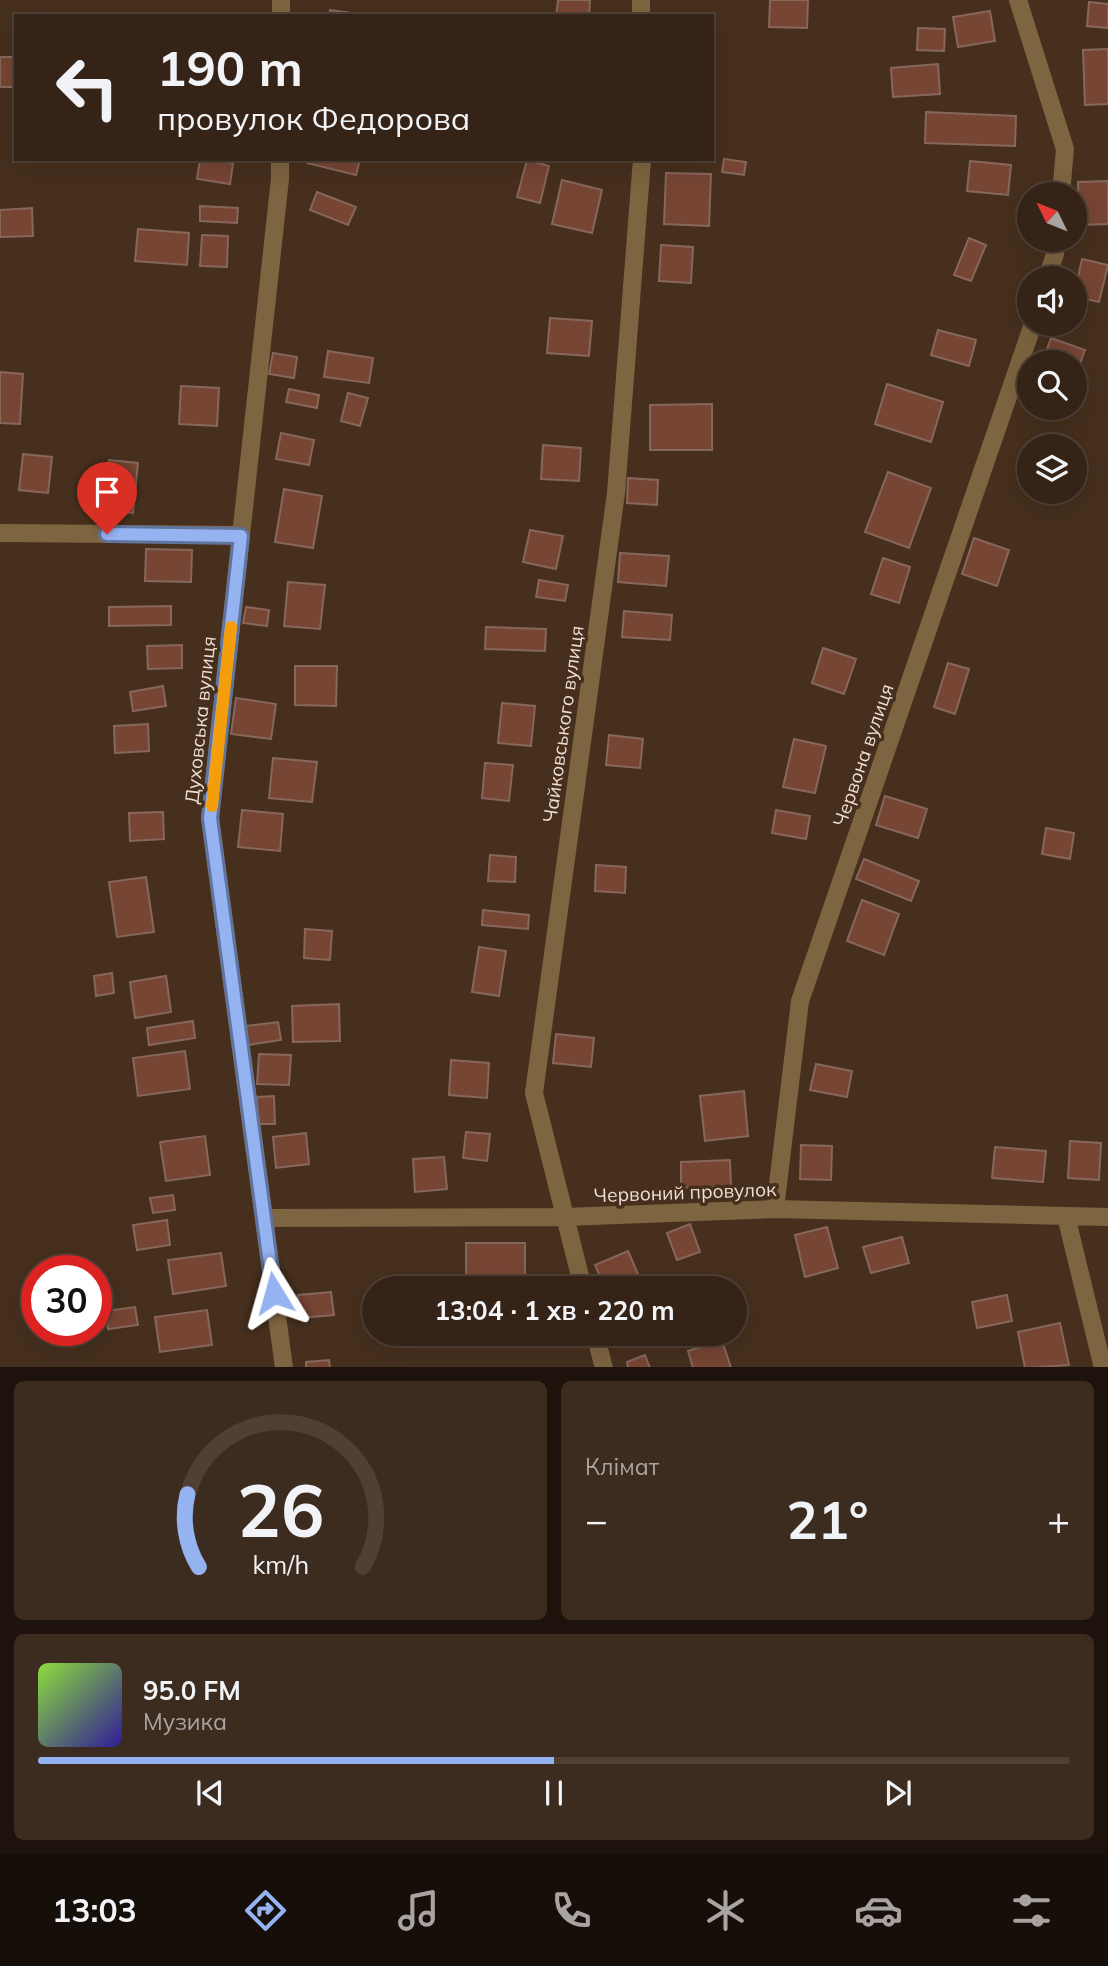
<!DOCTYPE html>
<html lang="uk">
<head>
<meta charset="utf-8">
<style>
  body { margin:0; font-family:Mulish,sans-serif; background:#3c2b1f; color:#f1f3f6; height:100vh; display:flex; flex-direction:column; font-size:26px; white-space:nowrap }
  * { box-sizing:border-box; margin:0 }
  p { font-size:23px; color:#a9a4a1 }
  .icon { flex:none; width:38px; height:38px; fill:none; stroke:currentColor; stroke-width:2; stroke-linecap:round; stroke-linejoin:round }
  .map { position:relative; height:1367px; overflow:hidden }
  .sheet { display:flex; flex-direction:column; gap:14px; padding:14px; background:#1d130c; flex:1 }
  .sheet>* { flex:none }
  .hud { position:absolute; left:14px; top:14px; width:700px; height:147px; border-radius:0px; box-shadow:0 7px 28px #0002,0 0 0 2px #4e4035; background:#342316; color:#f1f3f6; overflow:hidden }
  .needle { width:46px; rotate:313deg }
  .buttons { position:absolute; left:1017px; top:182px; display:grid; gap:14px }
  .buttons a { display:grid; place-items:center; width:70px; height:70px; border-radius:50%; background:#342316; box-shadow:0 7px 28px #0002,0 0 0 2px #4e4035; font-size:35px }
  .speed { position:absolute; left:21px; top:1255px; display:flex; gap:14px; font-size:35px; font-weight:700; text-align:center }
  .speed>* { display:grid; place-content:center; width:91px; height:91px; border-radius:50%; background:#342316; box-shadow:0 7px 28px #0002,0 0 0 2px #4e4035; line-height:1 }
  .speed .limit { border:10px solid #d22; background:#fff; color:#111 }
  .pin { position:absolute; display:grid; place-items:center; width:60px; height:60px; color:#fff; margin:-72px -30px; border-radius:50% 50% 50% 0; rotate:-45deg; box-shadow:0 0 7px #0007 }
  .pin .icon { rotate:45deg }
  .me { position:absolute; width:77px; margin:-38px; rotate:352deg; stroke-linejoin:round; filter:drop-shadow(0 0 5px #0008) }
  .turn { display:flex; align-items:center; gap:24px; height:147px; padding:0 28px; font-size:32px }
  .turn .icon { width:91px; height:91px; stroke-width:2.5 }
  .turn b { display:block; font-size:49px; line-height:60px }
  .big { font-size:52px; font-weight:700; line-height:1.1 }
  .sheet .card { flex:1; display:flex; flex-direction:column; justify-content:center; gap:10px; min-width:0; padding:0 24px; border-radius:10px; background:#3c2b1f }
  .sheet .dial { align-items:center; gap:0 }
  .dial svg { height:182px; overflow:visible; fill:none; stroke:#4e4035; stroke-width:7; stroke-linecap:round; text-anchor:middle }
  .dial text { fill:#f1f3f6; stroke:none }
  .song { display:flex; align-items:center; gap:21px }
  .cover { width:84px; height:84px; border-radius:10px; background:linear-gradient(135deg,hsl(90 70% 55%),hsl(250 70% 35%)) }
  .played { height:7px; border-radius:4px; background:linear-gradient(90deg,#95b2f1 50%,#4e4035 50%) }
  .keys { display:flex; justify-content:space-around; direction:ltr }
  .heat { display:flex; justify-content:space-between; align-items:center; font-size:38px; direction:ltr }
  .sheet .tiles { flex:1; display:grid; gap:14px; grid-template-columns:1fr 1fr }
  .card:last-child { grid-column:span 2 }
  .trip { position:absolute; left:362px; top:1276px; width:385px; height:70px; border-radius:35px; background:#342316; box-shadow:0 7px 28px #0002,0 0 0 2px #4e4035; font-weight:700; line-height:70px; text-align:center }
  .dock { display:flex; height:112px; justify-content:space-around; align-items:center; background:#150e09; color:#a9a4a1 }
  .dock .icon { width:49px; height:49px }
  .dock .on { color:#95b2f1 }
  .dock b { font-size:32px; color:#f1f3f6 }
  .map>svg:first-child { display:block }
</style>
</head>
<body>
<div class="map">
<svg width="1108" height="1368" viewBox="0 0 1108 1368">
  <rect width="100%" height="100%" fill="#462f1d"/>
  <path fill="#774534" stroke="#87675c" stroke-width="2" d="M 558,0 L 590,0 L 589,16 L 556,16 Z
    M 770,0 L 808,0 L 807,28 L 769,27 Z
    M 1089,2 L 1108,4 L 1108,28 L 1087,26 Z
    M 330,10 L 373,16 L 329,16 Z
    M 990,11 L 995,41 L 958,47 L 953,17 Z
    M 918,28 L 945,29 L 944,51 L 917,50 Z
    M 1108,49 L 1108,104 L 1085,105 L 1083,50 Z
    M 0,57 L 16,57 L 16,87 L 0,87 Z
    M 938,64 L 940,94 L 893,97 L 891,68 Z
    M 926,112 L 1016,116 L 1015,146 L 925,143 Z
    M 200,159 L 233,163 L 230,184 L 197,179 Z
    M 308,159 L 360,159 L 356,175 L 307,163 Z
    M 724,159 L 746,162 L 744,175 L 722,172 Z
    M 527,160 L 549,166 L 540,203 L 517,197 Z
    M 970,161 L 1011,165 L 1008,195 L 967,191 Z
    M 666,173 L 711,174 L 709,226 L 664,224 Z
    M 562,180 L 602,190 L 592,233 L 552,224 Z
    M 1108,181 L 1108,224 L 1079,225 L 1078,182 Z
    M 317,192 L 356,207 L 348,225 L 310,210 Z
    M 200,206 L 238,208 L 237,223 L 200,221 Z
    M 32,208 L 33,236 L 0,237 L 0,210 Z
    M 138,229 L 189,233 L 187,265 L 135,261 Z
    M 202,235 L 228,236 L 227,267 L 200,266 Z
    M 969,238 L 986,245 L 971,281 L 954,275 Z
    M 661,245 L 693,247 L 691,283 L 659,281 Z
    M 1082,259 L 1108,265 L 1099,302 L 1074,296 Z
    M 550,318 L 592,321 L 589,356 L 547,353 Z
    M 938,330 L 976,340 L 969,366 L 931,355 Z
    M 1051,338 L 1085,350 L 1077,371 L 1074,371 L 1074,362 L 1050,362 L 1043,360 Z
    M 328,351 L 373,358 L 369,383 L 324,377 Z
    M 273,353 L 297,357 L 294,378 L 269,374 Z
    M 0,372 L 23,374 L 20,424 L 0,423 Z
    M 887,384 L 943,402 L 931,442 L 875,424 Z
    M 181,386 L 219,388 L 217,426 L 179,424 Z
    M 289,389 L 319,395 L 317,408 L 286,402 Z
    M 348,393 L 368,398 L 360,426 L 341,421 Z
    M 712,404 L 712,450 L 650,450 L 650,405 Z
    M 281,433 L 314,440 L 309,465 L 276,459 Z
    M 543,445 L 581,448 L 579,481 L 541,479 Z
    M 23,454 L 52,457 L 48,493 L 19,490 Z
    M 109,460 L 138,463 L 133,513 L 103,510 Z
    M 888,472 L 931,488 L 909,548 L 865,532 Z
    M 628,478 L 658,480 L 657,505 L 627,503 Z
    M 284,489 L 322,496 L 313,548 L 275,542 Z
    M 530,530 L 563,536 L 556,569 L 523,562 Z
    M 974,538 L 1009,550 L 997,586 L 962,574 Z
    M 146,549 L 192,550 L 191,582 L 145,581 Z
    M 620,553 L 669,556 L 666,586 L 618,582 Z
    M 883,558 L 910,567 L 899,603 L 871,594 Z
    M 539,580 L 568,585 L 565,601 L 536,597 Z
    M 288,582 L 325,585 L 320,629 L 284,626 Z
    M 171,606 L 171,625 L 109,626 L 109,607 Z
    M 246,607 L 269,610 L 267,626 L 243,623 Z
    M 624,611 L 672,615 L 670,640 L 622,637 Z
    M 486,627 L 546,629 L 545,651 L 485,649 Z
    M 182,645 L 182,668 L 148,669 L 147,646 Z
    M 823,648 L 856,659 L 844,694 L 812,683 Z
    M 948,663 L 969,669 L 955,714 L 934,707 Z
    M 295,666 L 337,666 L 336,706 L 295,705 Z
    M 163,686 L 166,706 L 133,711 L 130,692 Z
    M 236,698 L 276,704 L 271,739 L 231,734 Z
    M 502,703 L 535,706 L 531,746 L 498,743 Z
    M 148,724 L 149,751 L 115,753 L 114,726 Z
    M 609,735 L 643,739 L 640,768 L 606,765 Z
    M 794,739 L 826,746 L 815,793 L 783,787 Z
    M 273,758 L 317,762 L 312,802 L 269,798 Z
    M 485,763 L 513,765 L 509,801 L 482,798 Z
    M 885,796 L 927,809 L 918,838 L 876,825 Z
    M 242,810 L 283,814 L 280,851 L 238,847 Z
    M 776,810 L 810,816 L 806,839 L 772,833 Z
    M 163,812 L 164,839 L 130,841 L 129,813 Z
    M 1046,828 L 1074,833 L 1070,859 L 1042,854 Z
    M 490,855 L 516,857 L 515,882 L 488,881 Z
    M 864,859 L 919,881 L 911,901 L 856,879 Z
    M 596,865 L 626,867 L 625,893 L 595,891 Z
    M 146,877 L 154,932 L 117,937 L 109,882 Z
    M 862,900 L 899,914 L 884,955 L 847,941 Z
    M 483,910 L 529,915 L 528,929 L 482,925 Z
    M 305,929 L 332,931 L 330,960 L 304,958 Z
    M 479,947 L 506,951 L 499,996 L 472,992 Z
    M 112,973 L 114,993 L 96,996 L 94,976 Z
    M 166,976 L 171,1012 L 135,1018 L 130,982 Z
    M 339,1004 L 340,1041 L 293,1042 L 292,1006 Z
    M 193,1021 L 195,1038 L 149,1045 L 147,1028 Z
    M 278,1022 L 281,1040 L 248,1045 L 245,1026 Z
    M 556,1034 L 594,1038 L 591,1067 L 553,1063 Z
    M 185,1051 L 190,1089 L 138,1096 L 133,1058 Z
    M 259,1054 L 291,1055 L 289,1085 L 257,1084 Z
    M 451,1060 L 489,1063 L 487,1098 L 449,1095 Z
    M 816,1064 L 852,1071 L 847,1097 L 810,1090 Z
    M 744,1091 L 748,1136 L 705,1141 L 700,1096 Z
    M 274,1096 L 275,1124 L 258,1124 L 257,1097 Z
    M 466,1132 L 490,1134 L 487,1161 L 463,1158 Z
    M 306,1133 L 309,1164 L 276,1168 L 273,1137 Z
    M 205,1136 L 210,1175 L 166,1181 L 160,1142 Z
    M 1070,1141 L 1101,1143 L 1099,1180 L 1068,1178 Z
    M 801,1145 L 832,1146 L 831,1180 L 800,1179 Z
    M 995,1147 L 1046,1151 L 1043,1182 L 992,1178 Z
    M 444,1157 L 447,1189 L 415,1192 L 413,1159 Z
    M 730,1160 L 731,1186 L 681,1188 L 681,1162 Z
    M 173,1195 L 175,1210 L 153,1213 L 150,1198 Z
    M 167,1220 L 170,1245 L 137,1250 L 133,1225 Z
    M 690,1224 L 700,1252 L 677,1260 L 667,1233 Z
    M 827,1227 L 838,1268 L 805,1277 L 795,1235 Z
    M 902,1237 L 909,1263 L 871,1273 L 863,1247 Z
    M 466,1243 L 525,1243 L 525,1280 L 466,1280 Z
    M 628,1251 L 644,1288 L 605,1288 L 595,1265 Z
    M 221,1253 L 226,1286 L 173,1294 L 168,1260 Z
    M 331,1292 L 334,1315 L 300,1318 L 298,1295 Z
    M 1007,1295 L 1012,1321 L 977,1328 L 972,1302 Z
    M 135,1307 L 138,1325 L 108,1329 L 106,1311 Z
    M 207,1310 L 212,1345 L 160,1352 L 155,1317 Z
    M 1060,1323 L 1069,1365 L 1025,1368 L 1018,1332 Z
    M 722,1340 L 731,1368 L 693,1368 L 688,1351 Z
    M 645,1355 L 650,1368 L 628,1368 L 627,1362 Z
    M 329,1360 L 330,1368 L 306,1368 L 306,1362 Z"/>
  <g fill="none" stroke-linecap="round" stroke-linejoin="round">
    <path stroke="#7e6541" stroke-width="18" d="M 641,0 L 641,16
      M 1018,0 L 1065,149 L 1061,194
      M 281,16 L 281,0
      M 280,159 L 280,179 L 210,818 L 284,1368
      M 1047,278 L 1055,254 L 1056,240
      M 0,533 L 241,535
      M 775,1209 L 800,1001 L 1033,324
      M 1066,1216 L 1103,1368
      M 264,1218 L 565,1217 L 775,1209 L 1108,1217
      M 583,1288 L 534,1093 L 616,493 L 642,159
      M 595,1334 L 604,1368"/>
  </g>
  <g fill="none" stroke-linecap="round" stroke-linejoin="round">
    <g stroke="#61749d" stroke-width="18">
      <path id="route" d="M 107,534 L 241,536 L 210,818 L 274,1293"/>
    </g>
    <use href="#route" stroke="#95b2f1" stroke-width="12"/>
    <path stroke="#f59e0b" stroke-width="12" d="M 212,806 L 231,627"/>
  </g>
  <g text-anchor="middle" stroke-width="7" stroke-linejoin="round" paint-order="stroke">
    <g font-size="19" fill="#eeded3" stroke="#462f1d">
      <text transform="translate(200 720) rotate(-84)" y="7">Духовська вулиця</text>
      <text transform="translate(563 724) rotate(-82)" y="7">Чайковського вулиця</text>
      <text transform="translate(863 755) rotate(-71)" y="7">Червона вулиця</text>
      <text transform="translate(685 1192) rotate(-2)" y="7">Червоний провулок</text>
    </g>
  </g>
</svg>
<div class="buttons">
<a><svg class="needle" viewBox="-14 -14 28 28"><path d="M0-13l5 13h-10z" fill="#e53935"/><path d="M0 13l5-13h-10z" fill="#a9a4a1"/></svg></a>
<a><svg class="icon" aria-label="sound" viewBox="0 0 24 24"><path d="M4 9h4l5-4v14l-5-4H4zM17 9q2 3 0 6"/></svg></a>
<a><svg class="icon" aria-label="search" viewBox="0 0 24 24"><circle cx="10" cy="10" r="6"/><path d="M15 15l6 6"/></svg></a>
<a><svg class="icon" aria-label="layers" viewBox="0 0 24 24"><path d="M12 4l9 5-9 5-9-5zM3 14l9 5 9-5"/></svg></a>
</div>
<div class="speed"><div class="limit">30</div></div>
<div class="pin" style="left:107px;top:534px;background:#d93025"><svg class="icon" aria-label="arrive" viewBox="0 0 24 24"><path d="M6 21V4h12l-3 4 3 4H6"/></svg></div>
<svg class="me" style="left:274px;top:1293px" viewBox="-20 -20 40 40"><path d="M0-17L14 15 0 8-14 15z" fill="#95b2f1" stroke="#fff" stroke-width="4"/></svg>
<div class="trip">13:04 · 1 хв · 220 m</div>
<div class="hud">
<div class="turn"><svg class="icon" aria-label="left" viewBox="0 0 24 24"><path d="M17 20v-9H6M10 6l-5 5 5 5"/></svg><div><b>190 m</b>провулок Федорова</div></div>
</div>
</div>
<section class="sheet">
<div class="tiles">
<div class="card dial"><svg viewBox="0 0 100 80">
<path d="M14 69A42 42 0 1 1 86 69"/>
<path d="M14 69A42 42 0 0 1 9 37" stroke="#95b2f1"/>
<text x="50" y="56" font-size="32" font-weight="700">26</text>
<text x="50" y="72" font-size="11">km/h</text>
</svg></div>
<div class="card"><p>Клімат</p>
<div class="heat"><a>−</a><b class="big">21°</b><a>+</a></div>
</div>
<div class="card">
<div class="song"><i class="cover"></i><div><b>95.0 FM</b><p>Музика</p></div></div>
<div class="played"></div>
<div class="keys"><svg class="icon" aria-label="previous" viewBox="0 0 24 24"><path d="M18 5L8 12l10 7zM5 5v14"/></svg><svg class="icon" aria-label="pause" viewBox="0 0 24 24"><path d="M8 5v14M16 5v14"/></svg><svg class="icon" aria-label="next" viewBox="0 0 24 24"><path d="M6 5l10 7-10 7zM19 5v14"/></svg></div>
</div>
</div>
</section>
<nav class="dock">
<b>13:03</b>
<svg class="icon on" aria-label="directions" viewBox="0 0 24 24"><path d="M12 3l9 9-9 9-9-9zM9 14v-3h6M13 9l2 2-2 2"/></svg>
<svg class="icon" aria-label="music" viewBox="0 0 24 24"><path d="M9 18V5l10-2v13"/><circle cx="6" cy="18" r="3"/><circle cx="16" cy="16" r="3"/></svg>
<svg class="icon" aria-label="phone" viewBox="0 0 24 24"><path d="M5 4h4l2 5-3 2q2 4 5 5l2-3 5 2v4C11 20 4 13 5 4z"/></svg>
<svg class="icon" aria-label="climate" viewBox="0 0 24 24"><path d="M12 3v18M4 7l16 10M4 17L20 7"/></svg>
<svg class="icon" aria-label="car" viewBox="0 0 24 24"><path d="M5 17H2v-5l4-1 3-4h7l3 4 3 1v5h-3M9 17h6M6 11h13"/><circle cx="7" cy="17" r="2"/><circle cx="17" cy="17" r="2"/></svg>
<svg class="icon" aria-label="filters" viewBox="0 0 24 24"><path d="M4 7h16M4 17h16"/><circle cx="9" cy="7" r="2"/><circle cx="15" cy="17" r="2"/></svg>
</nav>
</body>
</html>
